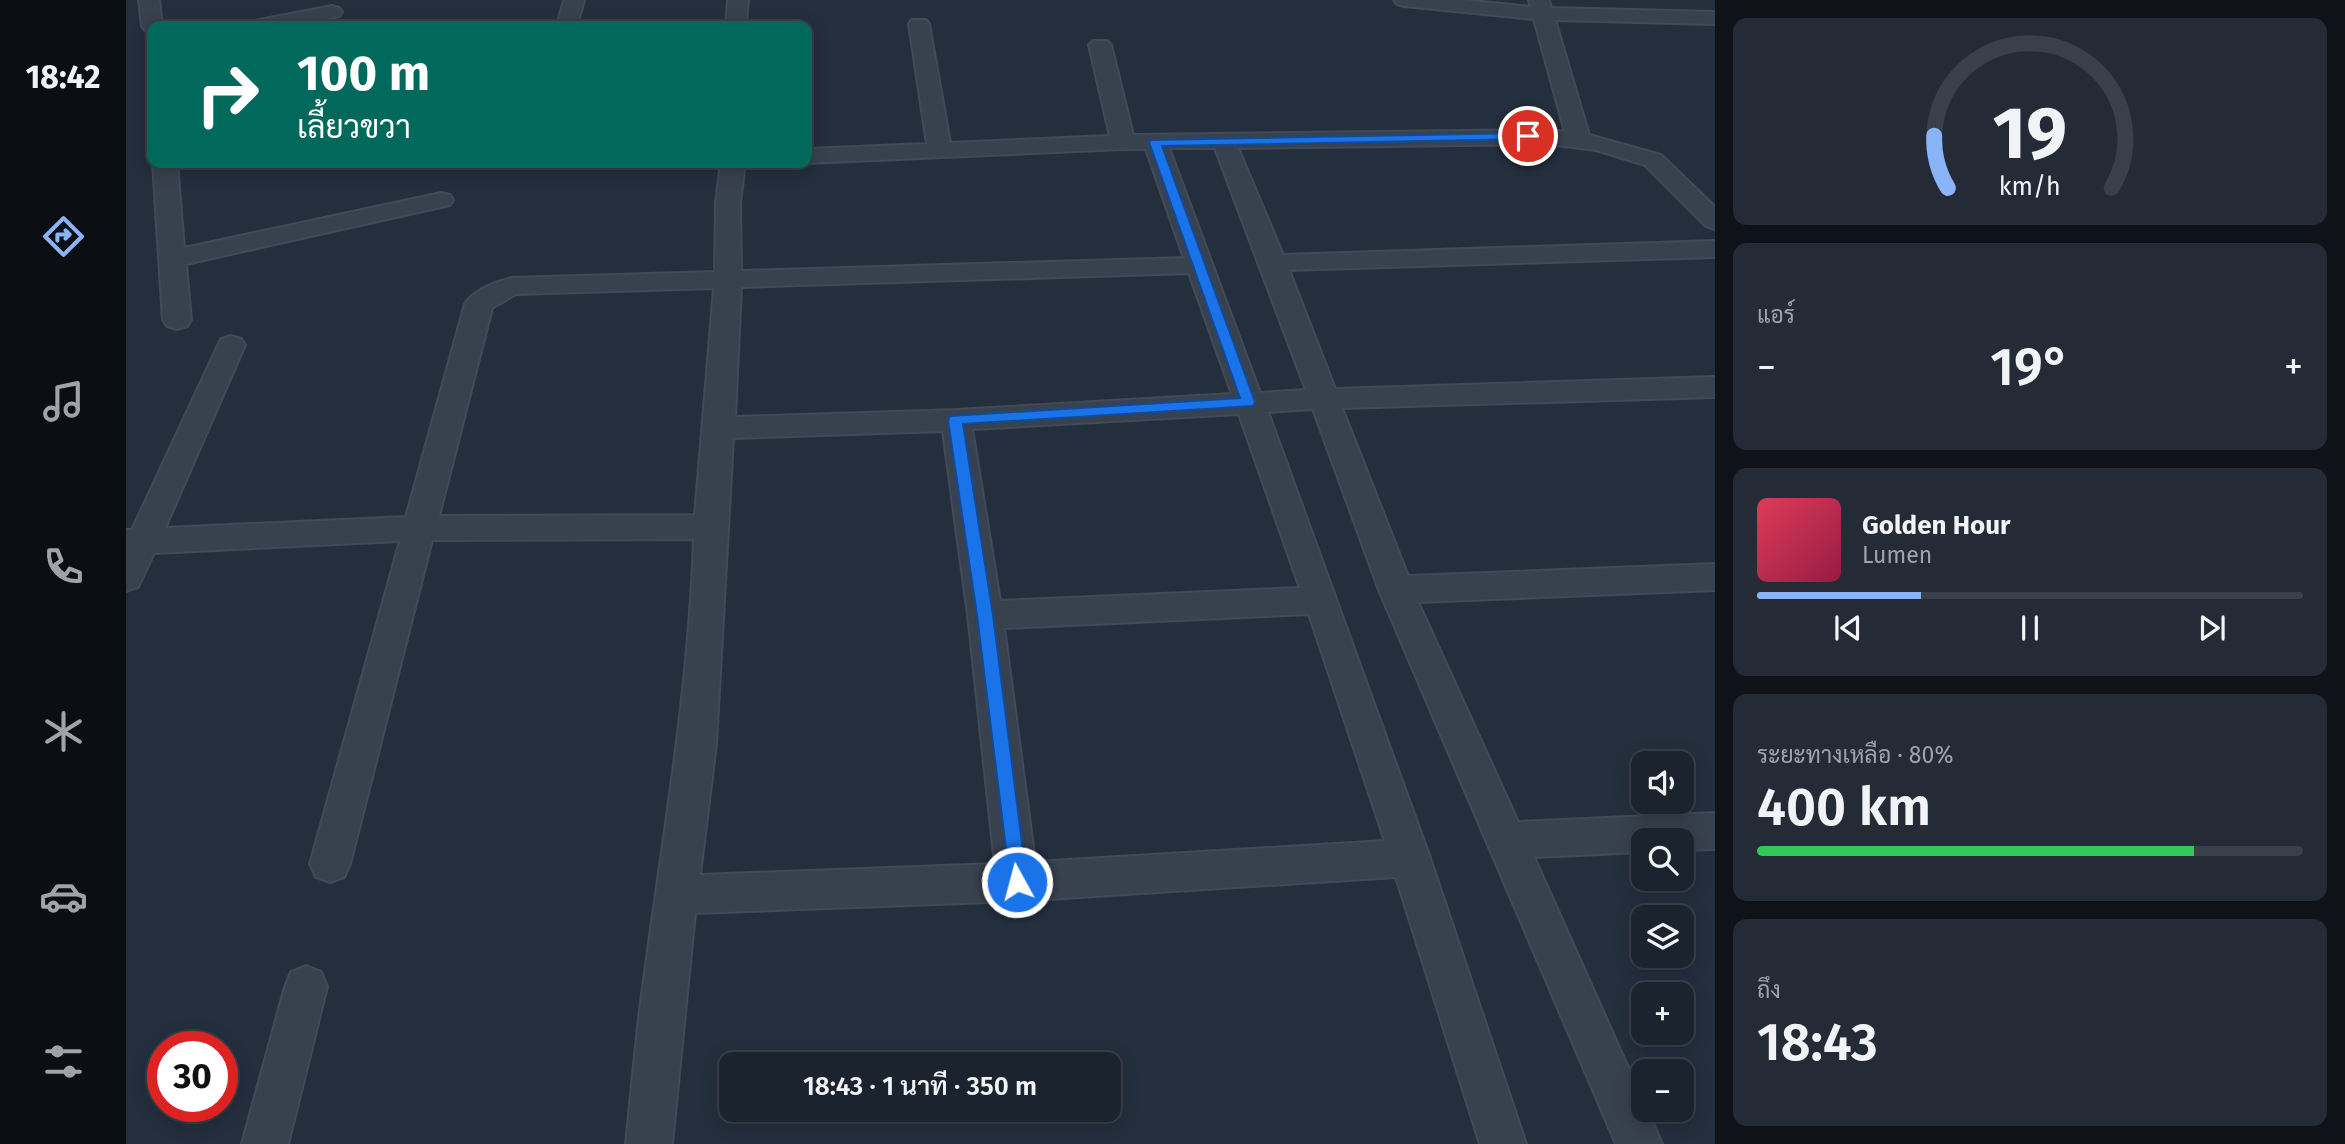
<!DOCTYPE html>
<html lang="th">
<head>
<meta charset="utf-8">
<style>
  body { margin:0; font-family:"Fira Sans",Sarabun,sans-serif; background:#242b36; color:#f1f3f6; height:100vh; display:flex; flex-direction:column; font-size:26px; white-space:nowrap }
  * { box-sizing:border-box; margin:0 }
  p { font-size:23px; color:#a0a4aa }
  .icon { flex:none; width:38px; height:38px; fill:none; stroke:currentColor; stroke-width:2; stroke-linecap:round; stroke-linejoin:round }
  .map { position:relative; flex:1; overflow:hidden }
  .details { display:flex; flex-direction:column; gap:18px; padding:18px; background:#0f1319; width:630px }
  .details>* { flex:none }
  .top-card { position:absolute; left:21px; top:21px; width:665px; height:147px; border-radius:14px; box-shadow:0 4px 18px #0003,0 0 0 2px #39404a; background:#00695c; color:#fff; overflow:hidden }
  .tools { position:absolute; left:1505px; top:751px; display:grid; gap:14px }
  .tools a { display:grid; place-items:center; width:63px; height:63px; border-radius:14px; background:#1b232e; box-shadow:0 4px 18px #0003,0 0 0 2px #39404a; font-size:35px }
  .speed { position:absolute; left:21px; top:1031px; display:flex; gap:14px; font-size:35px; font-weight:700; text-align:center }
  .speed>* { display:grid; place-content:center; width:91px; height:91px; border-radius:50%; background:#1b232e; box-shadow:0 4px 18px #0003,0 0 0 2px #39404a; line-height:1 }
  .speed .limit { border:10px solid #d22; background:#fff; color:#111 }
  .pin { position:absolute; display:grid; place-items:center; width:60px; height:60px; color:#fff; margin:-30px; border:4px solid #fff; border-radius:50%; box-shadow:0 2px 7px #0007 }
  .me { position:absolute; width:77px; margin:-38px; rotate:353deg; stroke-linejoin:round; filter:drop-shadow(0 0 5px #0008) }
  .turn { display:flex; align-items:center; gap:24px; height:147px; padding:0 35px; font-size:32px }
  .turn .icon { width:91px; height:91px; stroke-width:2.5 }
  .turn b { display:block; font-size:49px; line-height:60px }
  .big { font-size:52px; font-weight:600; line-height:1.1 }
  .details .tile { flex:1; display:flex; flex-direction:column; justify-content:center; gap:10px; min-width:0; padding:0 24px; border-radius:14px; background:#242b36 }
  .details .dial { align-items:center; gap:0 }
  .dial svg { height:182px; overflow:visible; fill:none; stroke:#39404a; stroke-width:7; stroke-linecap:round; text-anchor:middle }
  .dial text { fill:#f1f3f6; stroke:none }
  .song { display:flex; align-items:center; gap:21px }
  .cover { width:84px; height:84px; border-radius:10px; background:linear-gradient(135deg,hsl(350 70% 55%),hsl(340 70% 35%)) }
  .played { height:7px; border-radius:4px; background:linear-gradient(90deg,#8ab4f8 30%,#39404a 30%) }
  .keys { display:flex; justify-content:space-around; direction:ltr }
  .heat { display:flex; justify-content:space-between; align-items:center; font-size:38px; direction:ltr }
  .charge { height:10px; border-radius:5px; background:linear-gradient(90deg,#34c759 80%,#39404a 0) }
  .trip { position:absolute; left:593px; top:1052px; width:402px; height:70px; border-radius:14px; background:#1b232e; box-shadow:0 4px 18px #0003,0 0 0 2px #39404a; font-weight:600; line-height:70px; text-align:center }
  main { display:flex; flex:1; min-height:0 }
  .menu { display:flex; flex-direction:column; width:126px; justify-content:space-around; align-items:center; background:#0b0e12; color:#a0a4aa }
  .menu .icon { width:49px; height:49px }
  .menu .current { color:#8ab4f8 }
  .menu b { font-size:32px; color:#f1f3f6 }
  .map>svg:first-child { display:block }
</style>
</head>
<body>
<main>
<nav class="menu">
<b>18:42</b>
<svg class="icon current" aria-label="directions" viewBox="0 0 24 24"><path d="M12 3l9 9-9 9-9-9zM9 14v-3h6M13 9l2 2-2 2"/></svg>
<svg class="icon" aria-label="music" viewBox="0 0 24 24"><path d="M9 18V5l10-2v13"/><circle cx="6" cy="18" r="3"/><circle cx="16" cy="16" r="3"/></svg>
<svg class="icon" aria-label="phone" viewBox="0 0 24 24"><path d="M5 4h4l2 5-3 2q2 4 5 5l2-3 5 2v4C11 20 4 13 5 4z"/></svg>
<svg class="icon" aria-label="climate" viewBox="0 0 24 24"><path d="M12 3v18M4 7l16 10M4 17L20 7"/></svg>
<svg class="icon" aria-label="car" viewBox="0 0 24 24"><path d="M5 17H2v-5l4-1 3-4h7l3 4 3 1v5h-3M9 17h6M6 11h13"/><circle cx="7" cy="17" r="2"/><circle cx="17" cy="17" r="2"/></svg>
<svg class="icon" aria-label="filters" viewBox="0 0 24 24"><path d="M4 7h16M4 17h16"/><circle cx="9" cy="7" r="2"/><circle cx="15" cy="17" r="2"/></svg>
</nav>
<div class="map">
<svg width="1589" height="1144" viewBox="0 0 1589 1144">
  <rect width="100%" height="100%" fill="#242f3e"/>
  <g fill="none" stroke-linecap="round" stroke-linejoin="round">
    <g stroke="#414a57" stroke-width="4">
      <path id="street" d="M 13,0 L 33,0 L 36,26 L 26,26 L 26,32 L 19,30 L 16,26 Z
        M 438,0 L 458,0 L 451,26 L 431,26 Z
        M 602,0 L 622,0 L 620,26 L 600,26 Z
        M 1268,0 L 1338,0 L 1405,7 L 1403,0 L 1423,0 L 1425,8 L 1589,12 L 1589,24 L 1429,20 L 1463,135 L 1535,155 L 1589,207 L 1589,229 L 1580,226 L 1519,165 L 1470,150 L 1422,144 L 1112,148 L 1157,255 L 1589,241 L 1589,257 L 1163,270 L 1209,389 L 1589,377 L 1589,397 L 1216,408 L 1282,576 L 1589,564 L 1589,590 L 1292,602 L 1392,822 L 1589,813 L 1589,849 L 1556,850 L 1556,840 L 1517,840 L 1517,852 L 1408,857 L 1517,1101 L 1517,1110 L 1521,1110 L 1536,1144 L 1490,1144 L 1253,590 L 1187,409 L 1142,412 L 1304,858 L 1400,1144 L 1354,1144 L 1270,877 L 891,901 L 569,913 L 546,1144 L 500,1144 C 505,1097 509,1049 515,1002 C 535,848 563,695 568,539 L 306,540 L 224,864 L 218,877 L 204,882 L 190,877 L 184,864 L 274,541 L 28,553 L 12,587 L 0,591 L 0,530 L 6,530 L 95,339 L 105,336 L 115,339 L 119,345 L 39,528 L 280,517 L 339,304 C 349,289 369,282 386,278 L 589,272 L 590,203 L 595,163 L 619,163 L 614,203 L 615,271 L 1058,258 L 1020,149 L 997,149 L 681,163 L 680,163 L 681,149 L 801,144 L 783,24 L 786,20 L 800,20 L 803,24 L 824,143 L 984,136 L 963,45 L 967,41 L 981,41 L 985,45 L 1007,135 L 1422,130 L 1439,132 L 1408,19 L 1278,6 L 1271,4 ZM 1043,148 L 1089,148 L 1180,390 L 1134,393 ZM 1063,273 L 1106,394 L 830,410 L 609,417 L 615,287 ZM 588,288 L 569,515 L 313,516 L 366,308 L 390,294 ZM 1113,414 L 1174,588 L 874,601 L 846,429 ZM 817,431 L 842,615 L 869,864 L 574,875 L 590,744 L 607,438 ZM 1183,614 L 1259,841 L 909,862 L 878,628 Z
        M 206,6 L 213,8 L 216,12 L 213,16 L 164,26 L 123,26 L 126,22 L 133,20 Z
        M 27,163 L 51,163 L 58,248 L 315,193 L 324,195 L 327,200 L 324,205 L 315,207 L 60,264 L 65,320 L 61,326 L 51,329 L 41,326 L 37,320 Z
        M 180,966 L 195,972 L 201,987 L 162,1144 L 116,1144 L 159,987 L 165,972 Z"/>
    </g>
    <use href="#street" fill="#38414e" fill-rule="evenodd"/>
  </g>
  <path fill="#1a73e8" stroke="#114b97" stroke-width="2" d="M 1402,133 L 1408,136 L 1406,139 L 1036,146 L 1129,402 L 1127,406 L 837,424 L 867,615 L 901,882 L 898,889 L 891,891 L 885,889 L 851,615 L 822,420 L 824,416 L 1114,398 L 1023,142 L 1025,140 Z"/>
</svg>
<div class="tools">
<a><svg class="icon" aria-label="sound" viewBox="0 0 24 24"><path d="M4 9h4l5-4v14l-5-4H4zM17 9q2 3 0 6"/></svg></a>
<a><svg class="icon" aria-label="search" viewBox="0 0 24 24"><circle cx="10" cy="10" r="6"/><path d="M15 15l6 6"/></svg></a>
<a><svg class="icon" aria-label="layers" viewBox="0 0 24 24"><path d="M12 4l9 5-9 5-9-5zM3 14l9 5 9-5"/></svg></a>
<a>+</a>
<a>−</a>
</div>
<div class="speed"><div class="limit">30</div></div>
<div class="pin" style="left:1402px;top:136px;background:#d93025"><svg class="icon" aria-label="arrive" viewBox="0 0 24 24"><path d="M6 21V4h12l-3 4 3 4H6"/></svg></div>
<svg class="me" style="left:891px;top:882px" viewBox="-20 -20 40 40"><circle r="17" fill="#1a73e8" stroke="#fff" stroke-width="3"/><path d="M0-11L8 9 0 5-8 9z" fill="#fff"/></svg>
<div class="trip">18:43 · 1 นาที · 350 m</div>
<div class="top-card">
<div class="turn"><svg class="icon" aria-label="right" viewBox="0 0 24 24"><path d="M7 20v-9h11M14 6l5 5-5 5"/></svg><div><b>100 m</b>เลี้ยวขวา</div></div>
</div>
</div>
<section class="details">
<div class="tile dial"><svg viewBox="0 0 100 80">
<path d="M14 69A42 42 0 1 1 86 69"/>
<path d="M14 69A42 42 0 0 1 8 46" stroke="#8ab4f8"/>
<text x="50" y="56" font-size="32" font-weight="700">19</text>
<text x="50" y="72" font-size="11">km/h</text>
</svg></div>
<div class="tile"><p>แอร์</p>
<div class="heat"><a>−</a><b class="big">19°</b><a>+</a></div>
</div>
<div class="tile">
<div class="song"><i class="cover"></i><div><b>Golden Hour</b><p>Lumen</p></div></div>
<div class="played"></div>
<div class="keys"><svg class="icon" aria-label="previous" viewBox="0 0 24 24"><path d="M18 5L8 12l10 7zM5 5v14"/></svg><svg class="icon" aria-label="pause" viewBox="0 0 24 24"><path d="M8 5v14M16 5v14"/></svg><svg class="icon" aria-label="next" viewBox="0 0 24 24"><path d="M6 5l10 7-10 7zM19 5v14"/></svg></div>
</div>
<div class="tile"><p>ระยะทางเหลือ · 80%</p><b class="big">400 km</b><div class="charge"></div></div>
<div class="tile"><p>ถึง</p><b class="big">18:43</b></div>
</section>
</main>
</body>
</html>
